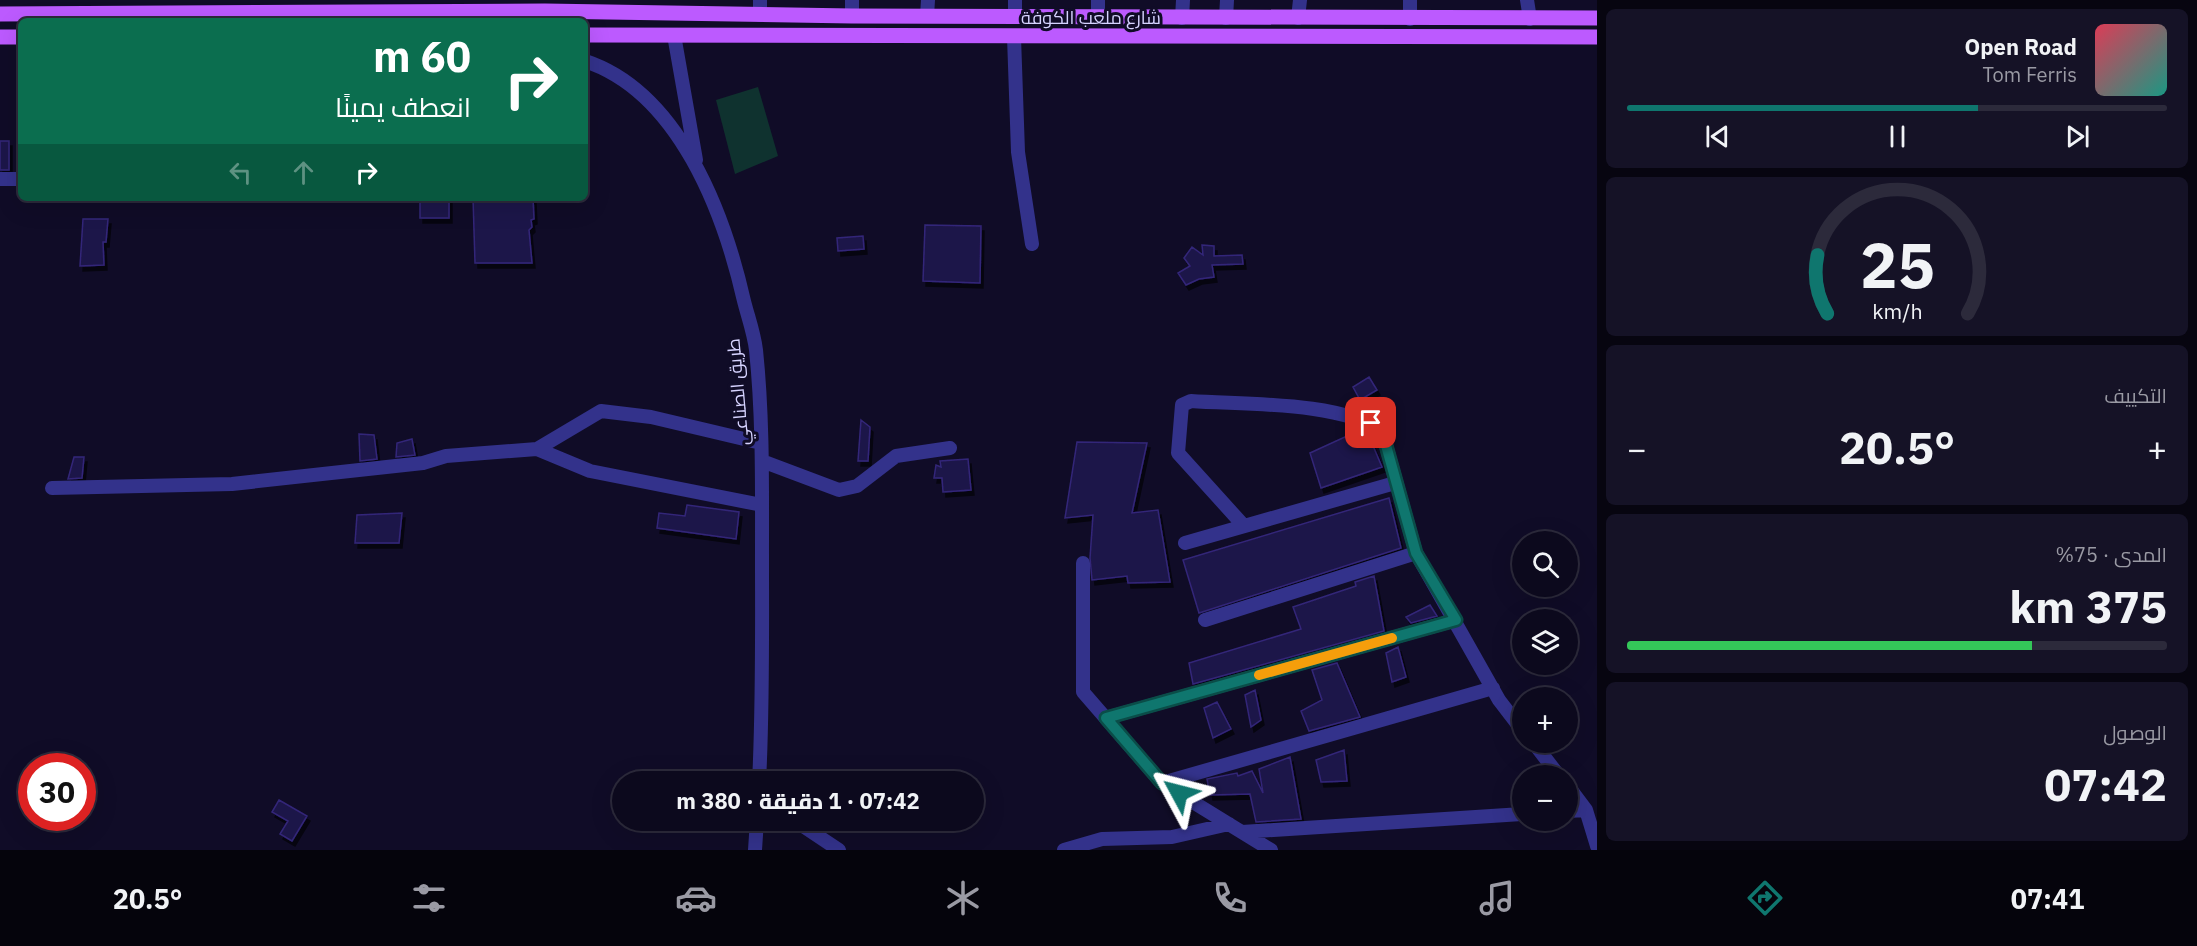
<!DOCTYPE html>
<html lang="ar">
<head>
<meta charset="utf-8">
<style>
  body { margin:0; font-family:"IBM Plex Sans",Cairo,sans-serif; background:#151226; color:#f1f3f6; direction:rtl; height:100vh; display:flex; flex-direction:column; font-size:22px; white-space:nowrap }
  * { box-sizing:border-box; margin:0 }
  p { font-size:20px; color:#9a9aa4 }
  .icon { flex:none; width:33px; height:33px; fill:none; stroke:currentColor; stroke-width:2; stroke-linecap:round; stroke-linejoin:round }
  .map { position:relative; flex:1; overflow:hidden; direction:ltr }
  .details { display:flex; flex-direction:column; gap:9px; padding:9px; background:#070510; width:600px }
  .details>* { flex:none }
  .banner { position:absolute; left:18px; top:18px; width:570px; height:183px; border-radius:9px; box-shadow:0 6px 24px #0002,0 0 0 2px #2c2a3b; direction:rtl; background:#0b6e4f; color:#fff; overflow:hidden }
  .fabs { position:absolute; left:1512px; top:531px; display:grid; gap:12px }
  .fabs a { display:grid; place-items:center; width:66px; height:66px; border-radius:50%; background:#0c091d; box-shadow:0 6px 24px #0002,0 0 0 2px #2c2a3b; font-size:30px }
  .speed { position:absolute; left:18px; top:753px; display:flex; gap:12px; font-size:30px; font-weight:700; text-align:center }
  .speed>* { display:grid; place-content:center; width:78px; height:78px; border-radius:50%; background:#0c091d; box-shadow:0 6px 24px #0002,0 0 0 2px #2c2a3b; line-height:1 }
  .speed .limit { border:9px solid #d22; background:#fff; color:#111 }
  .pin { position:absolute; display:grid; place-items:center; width:51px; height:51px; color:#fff; margin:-26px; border-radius:12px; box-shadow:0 3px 9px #0006 }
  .me { position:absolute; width:66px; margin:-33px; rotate:308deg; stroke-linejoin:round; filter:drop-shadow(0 0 4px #0008) }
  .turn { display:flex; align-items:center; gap:21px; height:126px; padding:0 18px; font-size:27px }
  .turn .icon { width:78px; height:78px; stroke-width:2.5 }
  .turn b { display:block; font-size:42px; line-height:51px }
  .lanes { display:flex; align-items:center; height:57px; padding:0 18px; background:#0003; justify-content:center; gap:30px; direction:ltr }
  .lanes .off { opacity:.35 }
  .big { font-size:45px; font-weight:800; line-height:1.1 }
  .details .widget { flex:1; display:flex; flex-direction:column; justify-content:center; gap:9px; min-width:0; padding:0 21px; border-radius:9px; background:#151226 }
  .details .dial { align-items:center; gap:0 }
  .dial svg { height:156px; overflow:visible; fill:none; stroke:#2c2a3b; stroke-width:7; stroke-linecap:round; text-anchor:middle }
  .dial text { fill:#f1f3f6; stroke:none }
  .song { display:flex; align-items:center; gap:18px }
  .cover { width:72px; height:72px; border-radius:9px; background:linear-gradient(135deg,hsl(350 70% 55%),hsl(170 70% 35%)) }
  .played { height:6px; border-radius:3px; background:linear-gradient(90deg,#0f766e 65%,#2c2a3b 65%) }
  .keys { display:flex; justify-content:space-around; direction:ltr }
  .heat { display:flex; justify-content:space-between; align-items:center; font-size:33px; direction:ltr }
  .charge { height:9px; border-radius:4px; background:linear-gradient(90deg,#34c759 75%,#2c2a3b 0) }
  .trip { position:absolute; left:612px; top:771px; width:372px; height:60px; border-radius:30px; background:#0c091d; box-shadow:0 6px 24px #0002,0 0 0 2px #2c2a3b; font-weight:800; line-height:60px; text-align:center; direction:rtl }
  .menu { display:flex; height:96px; justify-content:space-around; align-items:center; background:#05040c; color:#9a9aa4 }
  .menu .icon { width:42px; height:42px }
  .menu .selected { color:#0f766e }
  .menu b { font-size:27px; color:#f1f3f6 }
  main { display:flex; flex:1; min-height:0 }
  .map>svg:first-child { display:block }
</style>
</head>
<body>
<main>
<section class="details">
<div class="widget">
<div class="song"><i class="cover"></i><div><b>Open Road</b><p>Tom Ferris</p></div></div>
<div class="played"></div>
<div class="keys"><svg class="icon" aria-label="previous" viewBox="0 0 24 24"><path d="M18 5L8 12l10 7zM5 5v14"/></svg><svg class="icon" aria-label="pause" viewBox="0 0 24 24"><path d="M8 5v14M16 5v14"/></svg><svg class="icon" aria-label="next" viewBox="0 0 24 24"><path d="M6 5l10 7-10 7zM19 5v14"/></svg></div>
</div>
<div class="widget dial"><svg viewBox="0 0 100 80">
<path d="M14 69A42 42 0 1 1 86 69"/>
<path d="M14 69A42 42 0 0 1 9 39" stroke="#0f766e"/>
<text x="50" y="56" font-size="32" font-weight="700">25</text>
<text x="50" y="72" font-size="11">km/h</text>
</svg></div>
<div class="widget"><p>التكييف</p>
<div class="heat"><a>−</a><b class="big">20.5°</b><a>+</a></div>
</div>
<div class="widget"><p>المدى · 75%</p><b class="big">375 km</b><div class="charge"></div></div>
<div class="widget"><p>الوصول</p><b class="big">07:42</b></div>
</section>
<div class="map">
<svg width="1597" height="850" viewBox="0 0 1597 850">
  <defs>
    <filter id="shadow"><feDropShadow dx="3" dy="5" stdDeviation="0" flood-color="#0009"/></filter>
  </defs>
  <rect width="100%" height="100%" fill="#100c27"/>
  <path fill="#0f322f" d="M 758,87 L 778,156 L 735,174 L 716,100 Z"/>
  <path fill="#1f164a" stroke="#332679" stroke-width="1.5" filter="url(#shadow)" d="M 0,141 L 9,141 L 9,170 L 0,170 Z
    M 420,198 L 449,198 L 449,218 L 420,218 Z
    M 473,198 L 533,198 L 534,219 L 531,220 L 532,227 L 529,230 L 532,263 L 475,263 Z
    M 83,219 L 108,219 L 106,242 L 103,242 L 104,265 L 80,266 Z
    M 925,225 L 981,226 L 980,283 L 923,281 Z
    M 863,236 L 864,249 L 838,251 L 837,238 Z
    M 1202,245 L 1214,246 L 1214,256 L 1242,255 L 1243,264 L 1212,265 L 1214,277 L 1199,279 L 1186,285 L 1178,273 L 1190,266 L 1184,258 L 1192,247 L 1203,255 Z
    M 1369,377 L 1377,390 L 1360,400 L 1353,387 Z
    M 861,420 L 870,427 L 868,461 L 858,461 Z
    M 1360,430 L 1368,434 L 1382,467 L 1321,488 L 1310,453 Z
    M 359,434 L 374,435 L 377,459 L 360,461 Z
    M 412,439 L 415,455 L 396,457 L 397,443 Z
    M 1077,442 L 1147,443 L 1132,513 L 1158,510 L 1170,582 L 1128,583 L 1127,576 L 1092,580 L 1090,558 L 1093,515 L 1065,518 Z
    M 74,457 L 84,457 L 82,478 L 68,479 Z
    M 968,459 L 971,490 L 943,492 L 942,478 L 934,478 L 936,465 L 941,467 L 940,461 Z
    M 1389,498 L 1401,548 L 1199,613 L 1183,560 Z
    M 687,505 L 739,512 L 736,539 L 657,528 L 659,513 L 685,516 Z
    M 402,513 L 399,543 L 355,543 L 357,515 Z
    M 1374,576 L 1384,631 L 1193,684 L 1189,663 L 1301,629 L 1293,607 L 1356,586 L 1355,582 Z
    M 1430,605 L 1437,616 L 1411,623 L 1406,617 Z
    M 1398,647 L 1406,677 L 1392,682 L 1386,653 Z
    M 1337,663 L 1360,717 L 1309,731 L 1301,711 L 1322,700 L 1312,670 Z
    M 1255,690 L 1261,720 L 1251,727 L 1245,695 Z
    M 1217,702 L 1231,729 L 1213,738 L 1204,708 Z
    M 1344,750 L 1347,781 L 1321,782 L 1316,760 Z
    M 1290,757 L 1301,819 L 1256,822 L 1250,794 L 1210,795 L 1207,779 L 1237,773 L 1238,776 L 1252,771 L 1263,793 L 1259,769 Z
    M 279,800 L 307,816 L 292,841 L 280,834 L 288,821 L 272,812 Z"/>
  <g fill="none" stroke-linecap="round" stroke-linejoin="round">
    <path stroke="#33328b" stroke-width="14" d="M 852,0 L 852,16
      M 1410,0 L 1410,19
      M 1527,0 L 1530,19
      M 760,15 L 760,0
      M 927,16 L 928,0
      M 1015,17 L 1015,0
      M 1098,18 L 1098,0
      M 1182,18 L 1183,0
      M 1226,18 L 1227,0
      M 1298,18 L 1300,0
      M 674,35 L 696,160
      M 1014,37 L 1018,152 L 1032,244
      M 585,61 C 679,92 724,213 744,301 C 748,317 754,333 756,350 C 763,417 762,486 762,554 C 762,630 763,706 759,782
      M 0,179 L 21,179
      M 537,449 L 601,411 L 651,417 L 761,443
      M 762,461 L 839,490 L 857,486 L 896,456 L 950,448
      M 52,488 L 232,484 L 423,463 L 446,456 L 537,449 L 590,471 L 762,505
      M 1244,526 L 1178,453 L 1182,405 L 1191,401 C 1245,405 1338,401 1382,431 L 1416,553 L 1499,700 L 1522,730
      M 1185,543 L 1395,483
      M 1083,563 L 1083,692 L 1162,783 L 1271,850
      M 1205,620 L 1416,553
      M 1106,718 L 1456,620
      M 1533,742 L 1559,776
      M 1162,783 L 1493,688
      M 1568,786 L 1586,810 L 1597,846
      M 1568,811 L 1586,810
      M 794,820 L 839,850
      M 1242,832 L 1522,814
      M 755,850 L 757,820
      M 1064,850 L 1102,839 L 1172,837 L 1229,824"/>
    <path stroke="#bc5aff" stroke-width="15" d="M 0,14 L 545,11 L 852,16 L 1597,18
      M 585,35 L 1597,37
      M 0,37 L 21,37"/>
  </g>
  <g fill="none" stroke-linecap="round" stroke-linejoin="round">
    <g stroke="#0a4d48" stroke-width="15">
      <path id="route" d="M 1179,793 L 1162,783 L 1106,718 L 1456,620 L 1416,553 L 1382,431 L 1371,423"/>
    </g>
    <use href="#route" stroke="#0f766e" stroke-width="10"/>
    <path stroke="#f59e0b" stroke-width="10" d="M 1259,675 L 1392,638"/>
  </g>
  <g text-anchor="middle" stroke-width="6" stroke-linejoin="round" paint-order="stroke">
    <g font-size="18" fill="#d6d3ff" stroke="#100c27">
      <text x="1091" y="24">شارع ملعب الكوفة</text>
      <text transform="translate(738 392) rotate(-95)" y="6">طريق الصناعي</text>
    </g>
  </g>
</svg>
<div class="fabs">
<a><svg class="icon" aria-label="search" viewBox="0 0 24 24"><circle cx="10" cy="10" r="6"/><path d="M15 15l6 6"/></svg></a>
<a><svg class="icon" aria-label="layers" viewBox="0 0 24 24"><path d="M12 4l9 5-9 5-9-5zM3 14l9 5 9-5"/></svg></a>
<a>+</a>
<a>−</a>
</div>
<div class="speed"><div class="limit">30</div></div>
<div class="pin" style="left:1371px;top:423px;background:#d93025"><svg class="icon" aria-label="arrive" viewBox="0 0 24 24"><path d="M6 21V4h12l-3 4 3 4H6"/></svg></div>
<svg class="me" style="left:1179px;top:793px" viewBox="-20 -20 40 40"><path d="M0-17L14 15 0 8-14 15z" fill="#0f766e" stroke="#fff" stroke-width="4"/></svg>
<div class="trip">07:42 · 1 دقيقة · 380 m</div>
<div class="banner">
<div class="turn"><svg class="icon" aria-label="right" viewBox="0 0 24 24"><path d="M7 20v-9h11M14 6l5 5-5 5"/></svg><div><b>60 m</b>انعطف يمينًا</div></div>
<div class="lanes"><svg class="icon off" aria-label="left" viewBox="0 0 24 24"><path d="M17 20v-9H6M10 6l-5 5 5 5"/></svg><svg class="icon off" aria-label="ahead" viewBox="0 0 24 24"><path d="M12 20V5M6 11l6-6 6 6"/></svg><svg class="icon" aria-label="right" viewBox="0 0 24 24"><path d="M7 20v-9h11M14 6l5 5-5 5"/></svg></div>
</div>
</div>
</main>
<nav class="menu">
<b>07:41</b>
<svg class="icon selected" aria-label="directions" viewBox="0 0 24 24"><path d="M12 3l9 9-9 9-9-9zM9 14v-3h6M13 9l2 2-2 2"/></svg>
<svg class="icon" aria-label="music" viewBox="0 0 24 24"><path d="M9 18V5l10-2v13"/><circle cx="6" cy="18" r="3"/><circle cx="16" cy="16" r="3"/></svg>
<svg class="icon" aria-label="phone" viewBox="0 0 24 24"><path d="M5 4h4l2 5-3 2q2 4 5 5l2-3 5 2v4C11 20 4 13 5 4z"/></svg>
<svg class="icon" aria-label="climate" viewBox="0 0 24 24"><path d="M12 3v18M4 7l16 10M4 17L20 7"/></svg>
<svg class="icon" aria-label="car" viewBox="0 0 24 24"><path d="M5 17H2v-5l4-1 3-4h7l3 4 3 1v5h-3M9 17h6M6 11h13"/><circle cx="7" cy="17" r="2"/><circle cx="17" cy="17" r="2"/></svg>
<svg class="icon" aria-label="filters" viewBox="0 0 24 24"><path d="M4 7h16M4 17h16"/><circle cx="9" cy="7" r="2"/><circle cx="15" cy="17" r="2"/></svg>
<b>20.5°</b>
</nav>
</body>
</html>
